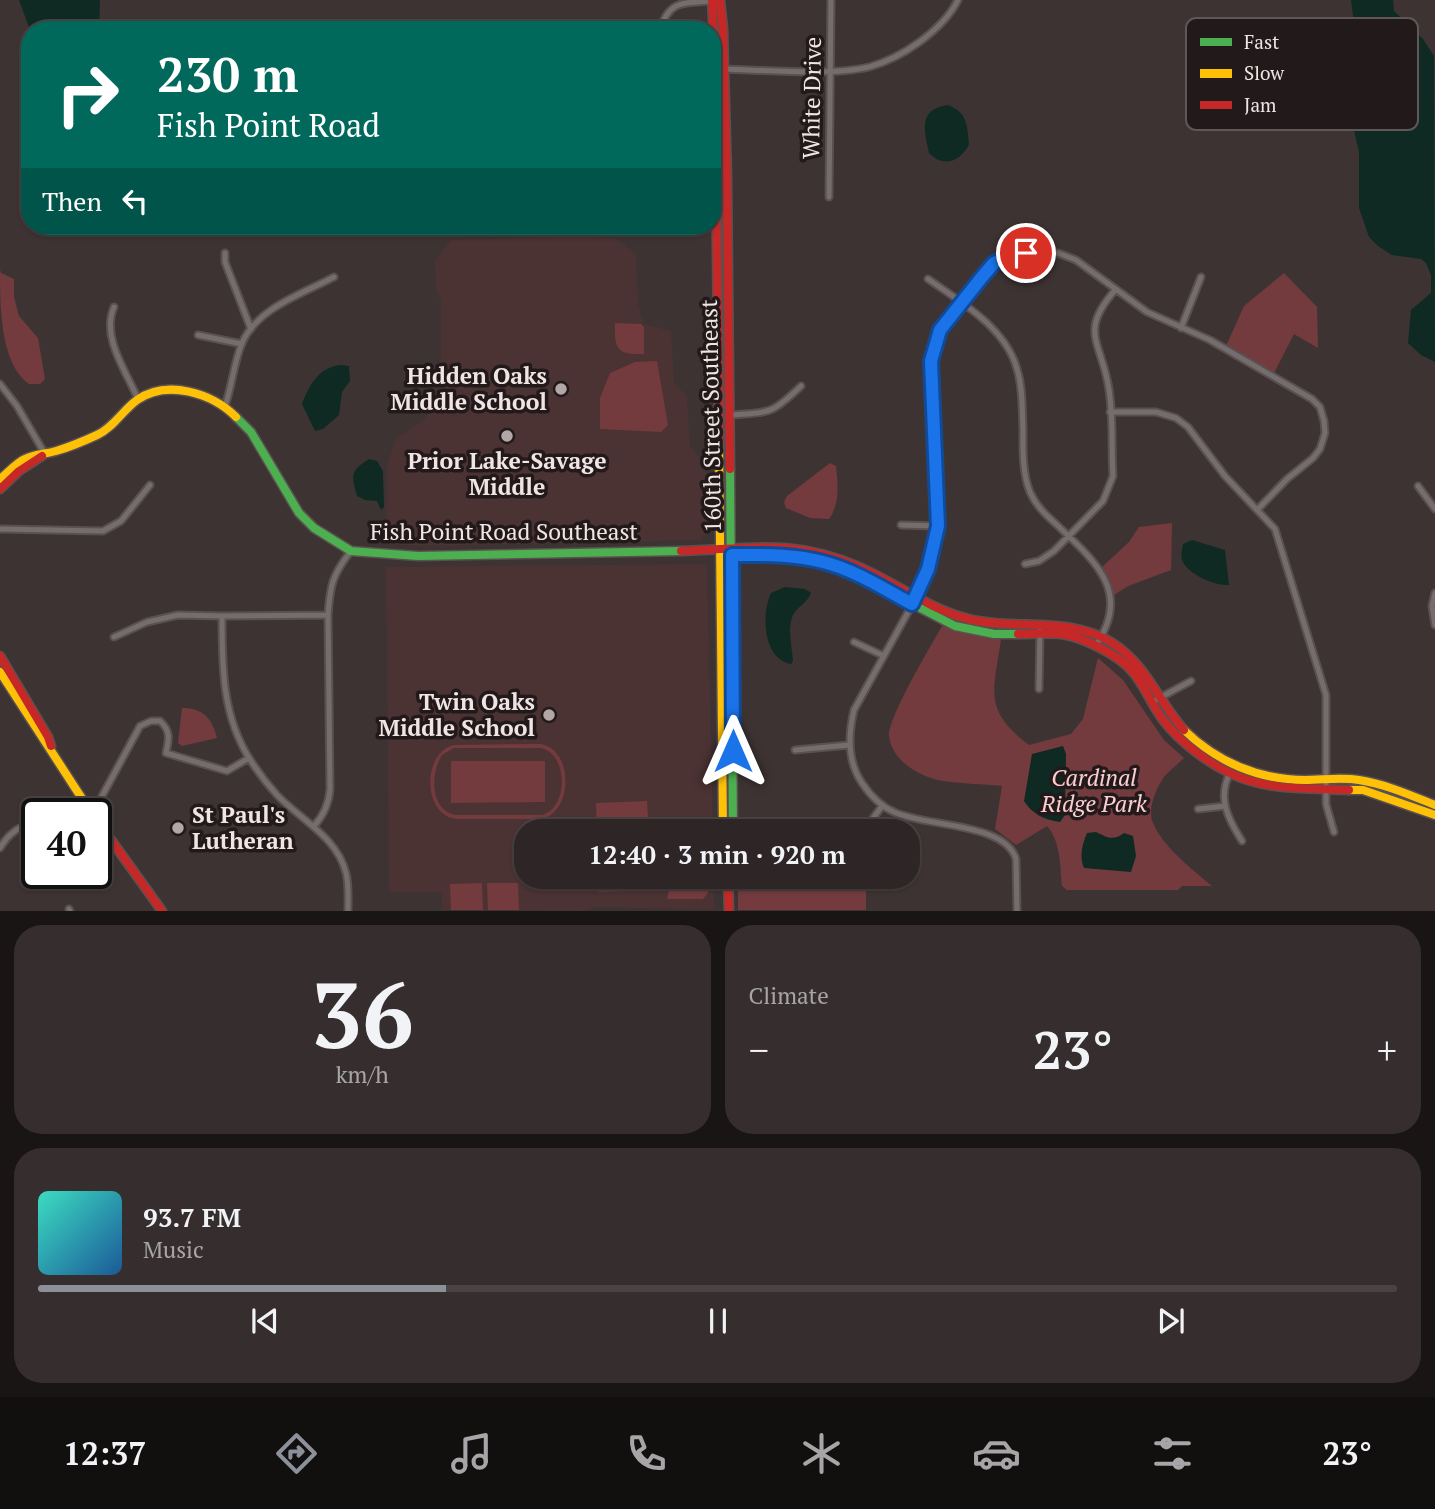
<!DOCTYPE html>
<html lang="en">
<head>
<meta charset="utf-8">
<style>
  body { margin:0; font-family:"PT Serif",serif; background:#362e2e; color:#f1f3f6; height:100vh; display:flex; flex-direction:column; font-size:26px; white-space:nowrap }
  * { box-sizing:border-box; margin:0 }
  p { font-size:23px; color:#a7a5a7 }
  .icon { flex:none; width:38px; height:38px; fill:none; stroke:currentColor; stroke-width:2; stroke-linecap:round; stroke-linejoin:round }
  .map { position:relative; height:911px; overflow:hidden }
  .sheet { display:flex; flex-direction:column; gap:14px; padding:14px; background:#191515; flex:1 }
  .sheet>* { flex:none }
  .top-card { position:absolute; left:21px; top:21px; width:700px; height:214px; border-radius:28px; box-shadow:0 2px 5px #0004,0 0 0 2px #494343; background:#00695c; color:#fff; overflow:hidden }
  .speed { position:absolute; left:21px; top:798px; display:flex; gap:14px; font-size:35px; font-weight:700; text-align:center }
  .speed>* { display:grid; place-content:center; width:91px; height:91px; border-radius:50%; background:#2e2626; box-shadow:0 2px 5px #0004,0 0 0 2px #494343; line-height:1 }
  .speed .limit { border:4px solid #111; border-radius:10px; background:#fff; color:#111 }
  .pin { position:absolute; display:grid; place-items:center; width:60px; height:60px; color:#fff; margin:-30px; border:4px solid #fff; border-radius:50%; box-shadow:0 2px 7px #0007 }
  .me { position:absolute; width:77px; margin:-38px; rotate:0deg; stroke-linejoin:round; filter:drop-shadow(0 0 5px #0008) }
  .turn { display:flex; align-items:center; gap:24px; height:147px; padding:0 21px; font-size:32px }
  .turn .icon { width:91px; height:91px; stroke-width:2.5 }
  .turn b { display:block; font-size:49px; line-height:60px }
  .then { display:flex; align-items:center; height:66px; padding:0 21px; background:#0003; gap:14px; font-size:26px }
  .big { font-size:52px; font-weight:800; line-height:1.1 }
  .sheet .card { flex:1; display:flex; flex-direction:column; justify-content:center; gap:10px; min-width:0; padding:0 24px; border-radius:28px; background:#362e2e }
  .sheet .dial { align-items:center; gap:0 }
  .dial b { font-size:91px; line-height:1 }
  .song { display:flex; align-items:center; gap:21px }
  .cover { width:84px; height:84px; border-radius:10px; background:linear-gradient(135deg,hsl(170 70% 55%),hsl(210 70% 35%)) }
  .played { height:7px; border-radius:4px; background:linear-gradient(90deg,#8c9099 30%,#494343 30%) }
  .keys { display:flex; justify-content:space-around; direction:ltr }
  .heat { display:flex; justify-content:space-between; align-items:center; font-size:38px; direction:ltr }
  .sheet .tiles { flex:1; display:grid; gap:14px; grid-template-columns:1fr 1fr }
  .card:last-child { grid-column:span 2 }
  .trip { position:absolute; left:514px; top:819px; width:406px; height:70px; border-radius:28px; background:#2e2626; box-shadow:0 2px 5px #0004,0 0 0 2px #494343; font-weight:800; line-height:70px; text-align:center }
  .tabs { display:flex; height:112px; justify-content:space-around; align-items:center; background:#120f0f; color:#a7a5a7 }
  .tabs .icon { width:49px; height:49px }
  .tabs .active { color:#8c9099 }
  .tabs b { font-size:32px; color:#f1f3f6 }
  .map>svg:first-child { display:block }
</style>
</head>
<body>
<div class="map">
<svg width="1435" height="911" viewBox="0 0 1435 911">
  <rect width="100%" height="100%" fill="#3e3333"/>
  <path fill="#4b3233" d="M 577,236 L 615,238 L 636,254 L 638,305 L 644,324 L 671,331 L 674,383 L 687,396 L 690,446 L 705,464 L 706,534 L 700,540 L 421,546 L 386,544 L 387,465 L 396,439 L 422,421 L 441,401 L 441,302 L 436,289 L 435,261 L 451,240 Z
    M 707,564 L 713,831 L 527,831 L 527,877 L 713,877 L 714,910 L 594,907 L 584,911 L 442,910 L 441,892 L 389,892 L 386,567 Z"/>
  <path fill="#743b3e" fill-rule="evenodd" d="M 0,270 L 1,273 L 14,279 L 14,297 L 19,316 L 38,338 L 45,379 L 40,384 L 29,384 C 0,364 0,305 0,270 Z
    M 1284,273 L 1317,307 L 1318,348 L 1294,334 L 1274,373 L 1226,346 L 1244,306 Z
    M 615,323 L 641,324 L 644,327 L 644,354 C 617,355 614,349 615,323 Z
    M 657,361 L 668,425 L 661,432 L 600,429 L 600,398 L 610,373 L 635,362 Z
    M 830,463 L 836,466 C 838,484 840,504 829,519 L 810,518 L 786,508 L 784,502 L 787,496 Z
    M 1172,523 L 1171,570 L 1128,586 L 1111,597 L 1112,591 L 1100,569 L 1129,542 L 1139,527 Z
    M 942,626 L 960,632 L 1001,639 C 994,691 982,709 1029,745 L 1071,734 L 1083,719 L 1098,658 L 1123,680 L 1164,740 L 1184,758 C 1177,765 1170,770 1164,777 C 1156,788 1147,810 1153,823 C 1163,847 1193,870 1212,886 L 1182,886 L 1178,890 L 1067,890 L 1062,886 C 1060,866 1061,842 1047,826 L 1016,845 L 995,829 L 1002,786 C 983,784 963,784 943,781 C 921,777 892,762 889,736 C 888,717 931,646 942,626 Z
    M 182,708 C 203,708 212,718 217,738 L 182,746 L 178,743 Z
    M 540,744 C 574,748 574,814 540,819 L 456,819 C 422,815 422,752 454,745 ZM 454,748 L 541,748 C 569,754 568,809 542,815 L 456,815 C 430,811 430,773 442,755 Z
    M 451,761 L 545,761 L 545,802 L 451,803 Z
    M 647,801 L 649,831 L 597,831 L 596,803 Z
    M 599,877 L 650,877 L 651,890 L 599,892 Z
    M 672,877 L 707,877 L 708,893 L 703,899 L 667,899 Z
    M 482,883 L 483,910 L 451,910 L 450,884 Z
    M 487,883 L 518,883 L 519,910 L 488,910 Z
    M 866,890 L 866,910 L 738,910 L 738,891 Z"/>
  <path fill="#0e2a23" d="M 19,0 L 100,0 L 99,30 L 30,30 Z
    M 1351,0 L 1393,0 L 1394,11 L 1423,39 L 1434,56 L 1435,362 L 1421,355 L 1408,343 L 1411,310 L 1431,293 L 1431,275 L 1426,263 L 1421,259 L 1392,255 L 1378,246 L 1369,237 L 1359,208 L 1359,152 L 1346,96 L 1347,81 L 1357,47 Z
    M 948,105 C 968,113 967,125 969,144 C 961,162 943,168 929,153 C 924,130 918,109 948,105 Z
    M 341,365 L 349,366 L 350,381 L 342,392 L 339,415 L 323,429 L 315,431 L 302,404 C 309,385 319,367 341,365 Z
    M 369,459 L 377,461 L 383,471 L 384,507 L 381,510 L 377,501 L 365,500 L 357,496 C 351,475 350,471 369,459 Z
    M 1192,540 L 1225,550 L 1229,585 C 1216,586 1189,575 1183,562 C 1180,556 1182,551 1183,544 Z
    M 785,587 L 805,589 L 811,593 C 807,603 798,606 793,615 C 787,628 792,647 793,661 L 791,664 C 763,659 761,615 771,593 Z
    M 1063,746 L 1066,754 L 1065,815 L 1060,822 C 1045,820 1032,814 1024,801 L 1032,754 Z
    M 1096,832 C 1108,838 1113,841 1124,833 L 1133,836 L 1136,856 L 1131,872 L 1084,868 C 1079,856 1082,845 1087,833 Z"/>
  <g fill="none" stroke-linecap="round" stroke-linejoin="round">
    <g stroke="#5a5050" stroke-width="9">
      <path id="street" d="M 660,30 C 669,0 683,3 712,1
        M 724,69 C 764,70 832,76 869,67 C 902,58 943,30 958,0
        M 829,197 L 831,0
        M 225,253 L 225,262 L 251,329
        M 928,279 C 961,302 1006,328 1017,369 C 1023,388 1022,409 1023,428 C 1023,448 1022,473 1030,492 C 1036,506 1046,515 1057,525 C 1095,561 1133,593 1095,646
        M 114,307 C 101,337 126,371 138,399
        M 1181,328 L 1201,277
        M 198,335 L 242,344
        M 0,384 L 17,406 L 45,454
        M 225,406 C 232,386 234,362 242,343 C 257,308 304,293 334,277
        M 1110,412 L 1156,412 L 1176,418 L 1188,427 L 1225,476 L 1275,529 L 1326,695 L 1326,804 L 1334,832
        M 730,415 C 770,412 771,415 801,386
        M 1418,486 L 1435,509
        M 901,525 L 938,526
        M 0,529 L 103,531 L 121,521 L 150,485
        M 1025,564 L 1039,561 L 1054,551 L 1103,501 L 1113,476 C 1111,446 1114,413 1108,384 C 1100,340 1079,331 1116,289
        M 1435,593 L 1432,606 L 1435,625
        M 222,616 C 222,667 222,717 251,761 C 258,772 267,784 277,795 C 301,820 337,837 346,873 C 349,885 348,899 348,911
        M 114,637 L 147,622 L 178,615 L 222,616 L 328,615
        M 854,642 L 884,656
        M 1039,689 L 1040,631
        M 1152,702 L 1191,681
        M 795,750 L 849,745
        M 1230,773 C 1217,798 1228,819 1242,841
        M 1198,809 L 1225,806
        M 74,814 L 89,809 L 101,798 L 140,726 L 151,721 L 160,721 C 171,731 169,739 166,753 L 227,771 L 249,758
        M 314,826 C 324,815 329,804 330,789 L 328,615 C 330,586 332,575 351,551
        M 864,831 L 882,806
        M 0,848 C 9,833 19,826 37,821
        M 69,909 L 70,911
        M 1017,911 L 1016,859 C 1005,822 925,827 894,812 C 880,806 870,795 862,783 C 847,761 848,735 854,710 L 912,605 L 928,569 L 936,544 L 938,500 L 931,361 L 934,344 L 940,330 L 982,277 L 994,263 L 1010,255 L 1025,253 L 1058,253 L 1076,260 L 1147,312 L 1210,340 L 1312,399 L 1320,407 L 1324,421 L 1325,433 L 1320,449 L 1313,458 L 1287,479 L 1258,509"/>
    </g>
    <g stroke="#5a5050" stroke-width="11">
      <path id="fast" d="M 236,417 L 251,432 L 299,513 L 314,528 L 351,551 L 418,556 L 681,551
        M 730,469 L 733,831
        M 728,553 L 781,555 L 826,563 L 872,583 L 955,626 L 994,634 L 1018,634"/>
    </g>
    <g stroke="#5a5050" stroke-width="11">
      <path id="slow" d="M 719,440 L 723,831
        M 0,479 C 8,473 16,463 25,459 C 35,454 46,454 56,451 C 70,447 84,441 97,435 C 114,427 122,411 137,400 C 167,379 212,393 236,417
        M 0,672 L 92,814
        M 1184,730 C 1217,762 1259,780 1305,780 C 1323,780 1341,777 1359,780 C 1385,784 1410,795 1435,805
        M 1349,790 L 1363,790 L 1435,815"/>
    </g>
    <g stroke="#5a5050" stroke-width="11">
      <path id="jam" d="M 712,0 L 715,61 L 719,440
        M 720,0 L 723,28 L 727,177 L 730,469
        M 0,489 L 19,471 L 42,456
        M 681,551 C 749,549 792,538 859,567 C 896,583 930,610 969,619 C 1017,631 1070,615 1114,644 C 1146,665 1159,702 1184,730
        M 1018,634 C 1034,634 1052,632 1067,635 C 1086,639 1120,656 1132,671 C 1145,686 1152,706 1164,721 C 1180,742 1208,763 1232,774 C 1269,791 1309,788 1349,790
        M 0,656 L 48,737 L 51,746
        M 96,819 L 162,911
        M 728,877 L 729,911"/>
    </g>
    <use href="#street" stroke="#756d6d" stroke-width="5"/>
    <use href="#fast" stroke="#4caf50" stroke-width="8"/>
    <use href="#slow" stroke="#ffc107" stroke-width="8"/>
    <use href="#jam" stroke="#c62828" stroke-width="8"/>
  </g>
  <g fill="none" stroke-linecap="round" stroke-linejoin="round">
    <g stroke="#114b97" stroke-width="18">
      <path id="route" d="M 733,751 L 732,555 C 763,555 793,554 823,562 C 855,570 884,589 912,604 L 928,569 L 938,526 L 931,361 L 940,330 L 982,277 L 994,263 L 1010,256 L 1026,253"/>
    </g>
    <use href="#route" stroke="#1a73e8" stroke-width="12"/>
  </g>
  <g fill="#b2a6a6" stroke="#22191a" stroke-width="2.5">
    <circle cx="561" cy="389" r="7"/>
    <circle cx="507" cy="436" r="7"/>
    <circle cx="549" cy="715" r="7"/>
    <circle cx="178" cy="828" r="7"/>
  </g>
  <g text-anchor="middle" stroke-width="7" stroke-linejoin="round" paint-order="stroke">
    <g font-size="23" fill="#f1e4e4" stroke="#22191a">
      <text transform="translate(812 98) rotate(-89)" y="8">White Drive</text>
      <text transform="translate(711 416) rotate(-91)" y="8">160th Street Southeast</text>
      <text x="504" y="540">Fish Point Road Southeast</text>
    </g>
    <g font-size="23" font-weight="bold" fill="#f1e4e4" stroke="#22191a" text-anchor="end">
      <text x="547" y="384">Hidden Oaks<tspan x="547" dy="26">Middle School</tspan></text>
      <text x="507" y="469" text-anchor="middle">Prior Lake-Savage<tspan x="507" dy="26">Middle</tspan></text>
      <text x="535" y="710">Twin Oaks<tspan x="535" dy="26">Middle School</tspan></text>
      <text x="192" y="823" text-anchor="start">St Paul's<tspan x="192" dy="26">Lutheran</tspan></text>
    </g>
    <g font-size="23" font-style="italic" fill="#fccece" stroke="#22191a">
      <text x="1094" y="786">Cardinal<tspan x="1094" dy="26">Ridge Park</tspan></text>
    </g>
  </g>
  <rect x="1186" y="18" width="232" height="112" rx="10" fill="#22191a" stroke="#605657" stroke-width="2"/>
  <rect x="1200" y="38" width="32" height="8" fill="#4caf50"/>
  <rect x="1200" y="69" width="32" height="9" fill="#ffc107"/>
  <rect x="1200" y="101" width="32" height="8" fill="#c62828"/>
  <g font-size="19" fill="#f1e4e4">
    <text x="1244" y="49">Fast</text>
    <text x="1244" y="80">Slow</text>
    <text x="1244" y="112">Jam</text>
  </g>
</svg>
<div class="speed"><div class="limit">40</div></div>
<div class="pin" style="left:1026px;top:253px;background:#d93025"><svg class="icon" aria-label="arrive" viewBox="0 0 24 24"><path d="M6 21V4h12l-3 4 3 4H6"/></svg></div>
<svg class="me" style="left:733px;top:751px" viewBox="-20 -20 40 40"><path d="M0-17L14 15 0 8-14 15z" fill="#1a73e8" stroke="#fff" stroke-width="4"/></svg>
<div class="trip">12:40 · 3 min · 920 m</div>
<div class="top-card">
<div class="turn"><svg class="icon" aria-label="right" viewBox="0 0 24 24"><path d="M7 20v-9h11M14 6l5 5-5 5"/></svg><div><b>230 m</b>Fish Point Road</div></div>
<div class="then">Then<svg class="icon" aria-label="left" viewBox="0 0 24 24"><path d="M17 20v-9H6M10 6l-5 5 5 5"/></svg></div>
</div>
</div>
<section class="sheet">
<div class="tiles">
<div class="card dial"><b>36</b><p>km/h</p></div>
<div class="card"><p>Climate</p>
<div class="heat"><a>−</a><b class="big">23°</b><a>+</a></div>
</div>
<div class="card">
<div class="song"><i class="cover"></i><div><b>93.7 FM</b><p>Music</p></div></div>
<div class="played"></div>
<div class="keys"><svg class="icon" aria-label="previous" viewBox="0 0 24 24"><path d="M18 5L8 12l10 7zM5 5v14"/></svg><svg class="icon" aria-label="pause" viewBox="0 0 24 24"><path d="M8 5v14M16 5v14"/></svg><svg class="icon" aria-label="next" viewBox="0 0 24 24"><path d="M6 5l10 7-10 7zM19 5v14"/></svg></div>
</div>
</div>
</section>
<nav class="tabs">
<b>12:37</b>
<svg class="icon active" aria-label="directions" viewBox="0 0 24 24"><path d="M12 3l9 9-9 9-9-9zM9 14v-3h6M13 9l2 2-2 2"/></svg>
<svg class="icon" aria-label="music" viewBox="0 0 24 24"><path d="M9 18V5l10-2v13"/><circle cx="6" cy="18" r="3"/><circle cx="16" cy="16" r="3"/></svg>
<svg class="icon" aria-label="phone" viewBox="0 0 24 24"><path d="M5 4h4l2 5-3 2q2 4 5 5l2-3 5 2v4C11 20 4 13 5 4z"/></svg>
<svg class="icon" aria-label="climate" viewBox="0 0 24 24"><path d="M12 3v18M4 7l16 10M4 17L20 7"/></svg>
<svg class="icon" aria-label="car" viewBox="0 0 24 24"><path d="M5 17H2v-5l4-1 3-4h7l3 4 3 1v5h-3M9 17h6M6 11h13"/><circle cx="7" cy="17" r="2"/><circle cx="17" cy="17" r="2"/></svg>
<svg class="icon" aria-label="filters" viewBox="0 0 24 24"><path d="M4 7h16M4 17h16"/><circle cx="9" cy="7" r="2"/><circle cx="15" cy="17" r="2"/></svg>
<b>23°</b>
</nav>
</body>
</html>
